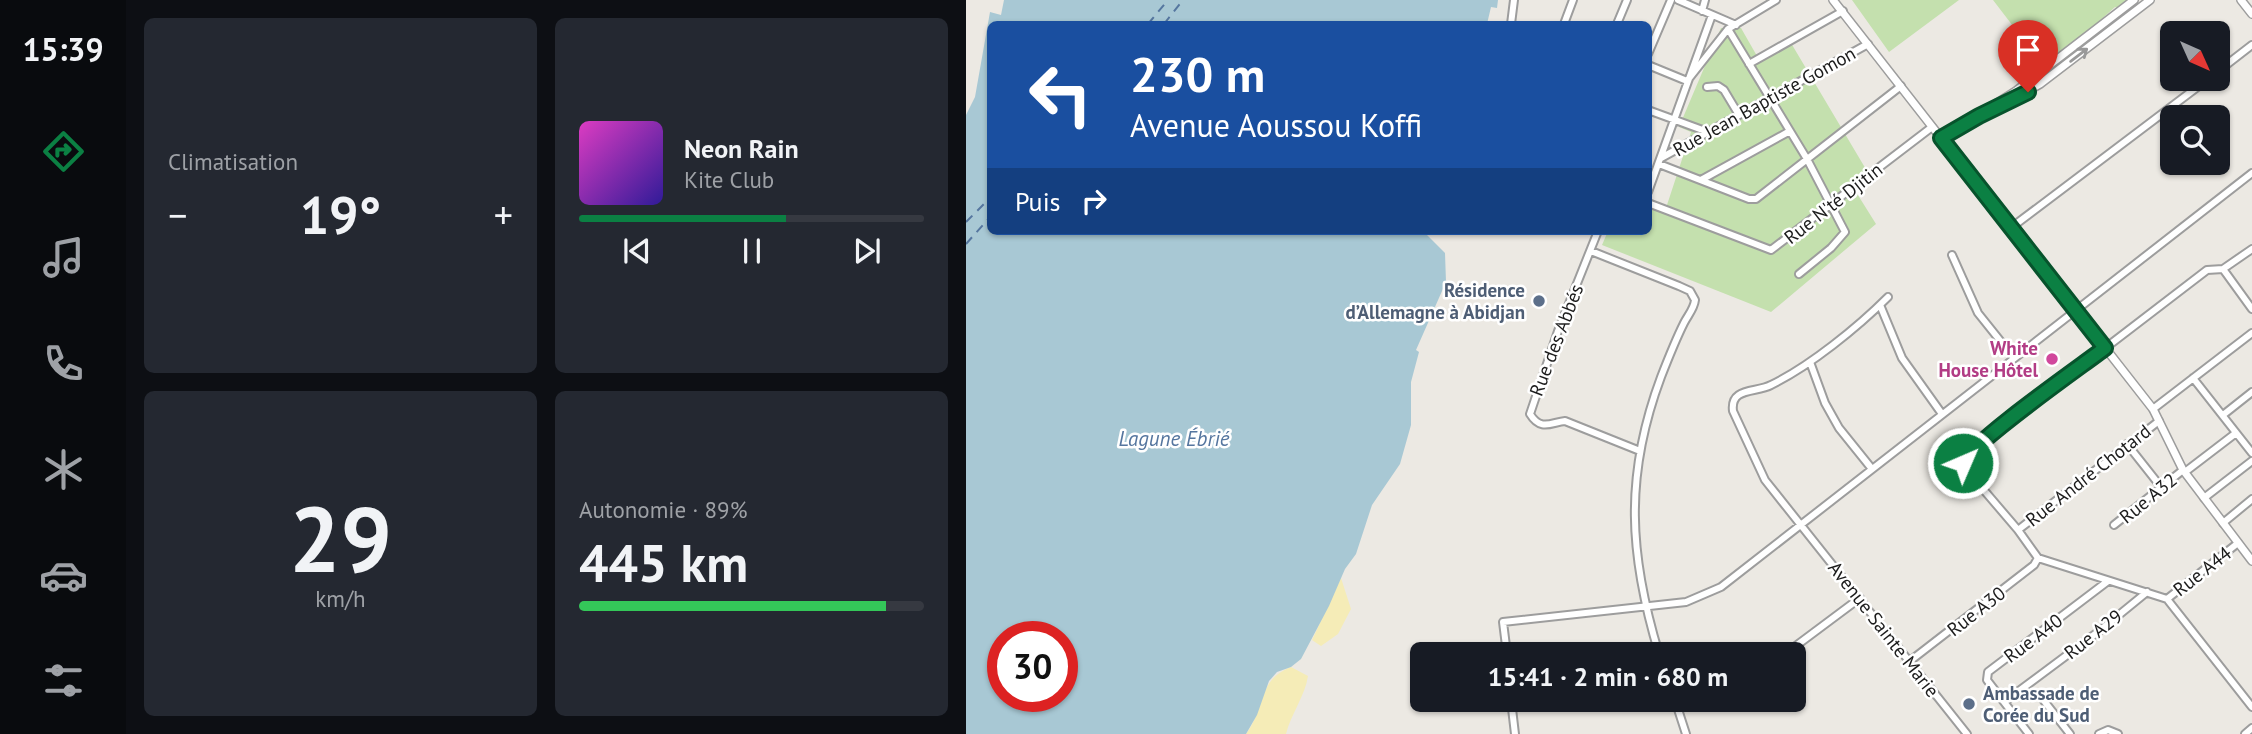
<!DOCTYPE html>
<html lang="fr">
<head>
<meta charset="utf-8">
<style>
  body { margin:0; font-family:"PT Sans",sans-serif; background:#242831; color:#f1f3f6; height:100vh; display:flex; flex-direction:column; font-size:26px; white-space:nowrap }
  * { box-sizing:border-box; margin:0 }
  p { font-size:23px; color:#9ea1a6 }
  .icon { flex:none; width:38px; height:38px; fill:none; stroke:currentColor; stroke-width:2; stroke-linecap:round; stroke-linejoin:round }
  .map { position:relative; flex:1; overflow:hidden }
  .drawer { display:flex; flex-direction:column; gap:18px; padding:18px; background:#0d0f14; width:840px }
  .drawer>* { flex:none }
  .top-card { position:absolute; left:21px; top:21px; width:665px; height:214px; border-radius:10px; box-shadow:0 2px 5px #0004; background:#1a4fa0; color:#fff; overflow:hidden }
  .needle { width:46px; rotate:135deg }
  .fabs { position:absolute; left:1194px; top:21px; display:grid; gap:14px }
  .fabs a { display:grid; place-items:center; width:70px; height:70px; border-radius:10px; background:#171b24; box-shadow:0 2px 5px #0004; font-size:35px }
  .speed { position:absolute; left:21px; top:621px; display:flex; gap:14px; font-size:35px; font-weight:700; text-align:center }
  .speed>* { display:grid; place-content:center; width:91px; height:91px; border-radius:50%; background:#171b24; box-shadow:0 2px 5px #0004; line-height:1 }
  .speed .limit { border:10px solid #d22; background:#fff; color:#111 }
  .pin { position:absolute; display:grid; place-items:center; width:60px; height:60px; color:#fff; margin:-72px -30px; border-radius:50% 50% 50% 0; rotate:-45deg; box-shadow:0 0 7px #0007 }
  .pin .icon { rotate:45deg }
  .me { position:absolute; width:77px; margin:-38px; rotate:45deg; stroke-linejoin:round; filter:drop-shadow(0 0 5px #0008) }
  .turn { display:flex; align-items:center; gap:24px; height:147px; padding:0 28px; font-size:32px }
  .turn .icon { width:91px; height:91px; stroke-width:2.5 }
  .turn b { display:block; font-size:49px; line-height:60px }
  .then { display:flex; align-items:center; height:66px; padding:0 28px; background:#0003; gap:14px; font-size:26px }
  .big { font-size:52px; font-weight:700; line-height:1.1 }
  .drawer .card { flex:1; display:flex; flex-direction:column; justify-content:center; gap:10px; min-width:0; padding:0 24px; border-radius:10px; background:#242831 }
  .drawer .dial { align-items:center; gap:0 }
  .dial b { font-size:91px; line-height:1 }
  .song { display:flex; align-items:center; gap:21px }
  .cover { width:84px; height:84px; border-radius:10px; background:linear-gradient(135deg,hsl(310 70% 55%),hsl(250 70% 35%)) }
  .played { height:7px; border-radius:4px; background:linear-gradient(90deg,#0b8043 60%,#363941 60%) }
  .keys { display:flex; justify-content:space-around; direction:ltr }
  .heat { display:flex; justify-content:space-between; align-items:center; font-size:38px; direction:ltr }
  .charge { height:10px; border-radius:5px; background:linear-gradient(90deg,#34c759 89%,#363941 0) }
  .drawer .tiles { flex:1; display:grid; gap:18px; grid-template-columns:repeat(2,1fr) }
  .trip { position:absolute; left:444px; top:642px; width:396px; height:70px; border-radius:10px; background:#171b24; box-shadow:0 2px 5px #0004; font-weight:700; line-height:70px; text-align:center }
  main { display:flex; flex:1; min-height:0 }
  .dock { display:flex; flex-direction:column; width:126px; justify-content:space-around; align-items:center; background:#090b0e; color:#9ea1a6 }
  .dock .icon { width:49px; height:49px }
  .dock .current { color:#0b8043 }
  .dock b { font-size:32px; color:#f1f3f6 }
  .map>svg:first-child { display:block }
</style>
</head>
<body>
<main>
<nav class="dock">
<b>15:39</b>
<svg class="icon current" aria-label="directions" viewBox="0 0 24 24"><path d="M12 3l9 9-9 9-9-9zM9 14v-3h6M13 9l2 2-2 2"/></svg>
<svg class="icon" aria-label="music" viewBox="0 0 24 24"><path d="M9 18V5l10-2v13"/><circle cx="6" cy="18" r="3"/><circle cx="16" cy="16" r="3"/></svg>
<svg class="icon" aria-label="phone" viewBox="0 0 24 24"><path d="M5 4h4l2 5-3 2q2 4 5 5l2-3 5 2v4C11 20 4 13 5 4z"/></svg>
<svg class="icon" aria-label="climate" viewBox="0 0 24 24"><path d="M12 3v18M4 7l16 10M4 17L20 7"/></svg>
<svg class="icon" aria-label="car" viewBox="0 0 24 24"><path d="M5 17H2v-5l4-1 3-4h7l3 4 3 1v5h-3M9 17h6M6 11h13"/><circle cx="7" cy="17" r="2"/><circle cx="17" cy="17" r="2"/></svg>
<svg class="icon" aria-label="filters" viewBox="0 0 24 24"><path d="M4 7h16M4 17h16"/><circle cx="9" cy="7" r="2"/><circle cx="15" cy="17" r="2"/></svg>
</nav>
<section class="drawer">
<div class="tiles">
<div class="card"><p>Climatisation</p>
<div class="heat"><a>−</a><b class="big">19°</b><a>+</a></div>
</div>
<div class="card">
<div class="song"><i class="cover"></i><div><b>Neon Rain</b><p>Kite Club</p></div></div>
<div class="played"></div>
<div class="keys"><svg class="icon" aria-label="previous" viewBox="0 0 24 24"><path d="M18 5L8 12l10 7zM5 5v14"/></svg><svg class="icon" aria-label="pause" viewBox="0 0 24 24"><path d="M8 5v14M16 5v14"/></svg><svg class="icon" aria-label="next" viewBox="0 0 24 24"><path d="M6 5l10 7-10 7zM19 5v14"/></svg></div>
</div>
<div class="card dial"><b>29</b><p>km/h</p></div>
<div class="card"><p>Autonomie · 89%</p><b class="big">445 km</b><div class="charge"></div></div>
</div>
</section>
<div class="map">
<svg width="1286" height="734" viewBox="0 0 1286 734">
  <rect width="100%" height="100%" fill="#ece9e3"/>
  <path fill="#c4e0ae" d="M 886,0 L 993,0 L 923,52 Z
    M 1027,0 L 1161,0 L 1152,8 L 1149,7 L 1119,34 L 1076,64 Z
    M 755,28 L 775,28 L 791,56 L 822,38 L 901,171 L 885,184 L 910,224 L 805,312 L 636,245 L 642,231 L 682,231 L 683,208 L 699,211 L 725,132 L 713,127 Z"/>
  <path fill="#f5ecb7" d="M 375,578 L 385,609 L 372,634 L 355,646 L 346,640 Z
    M 325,667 L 342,676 C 339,696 325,714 320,734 L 280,734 C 299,709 291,680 325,667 Z"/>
  <path fill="#a8c8d4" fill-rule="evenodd" d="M 38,0 L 532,0 L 531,8 L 525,7 L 521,24 L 24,24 L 24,231 L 465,231 L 461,235 L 479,253 L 480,282 L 450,350 L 453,352 L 445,382 L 445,425 L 434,464 L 406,505 L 390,554 L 379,569 L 363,606 L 335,659 L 325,667 L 311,672 L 303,681 L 291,715 L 280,734 L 0,734 L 0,115 L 9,97 L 24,12 L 35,15 ZM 37,637 L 96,637 L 96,696 L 37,696 Z"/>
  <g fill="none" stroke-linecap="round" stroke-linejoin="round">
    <path stroke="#55769f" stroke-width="2" stroke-dasharray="9 7" stroke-linecap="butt" d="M 182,24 L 202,0
      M 198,24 L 217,0
      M 0,222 L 24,198
      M 0,244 L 24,217"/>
    <g stroke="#9d9d9d" stroke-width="10">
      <path id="minor" d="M 712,0 L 770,25
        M 736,11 L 739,0
        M 545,24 L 548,0
        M 598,24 L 607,0
        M 651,24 L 661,0
        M 762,29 L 841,159 L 879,232 L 865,248 L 833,274
        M 682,54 L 705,0
        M 783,64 L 877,11
        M 682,65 L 721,81 L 762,29 L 810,0
        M 1251,72 L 1286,45
        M 741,87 L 752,86 L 758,90 L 773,115
        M 682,110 L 742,132
        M 695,158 L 902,44
        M 693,164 L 783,199 L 790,199 L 935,86
        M 735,180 L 824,131
        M 682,192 L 746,15
        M 682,203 L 805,250 L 966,127
        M 1046,227 L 1242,79
        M 632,231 L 592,331 L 564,414 C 575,432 586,422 599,421 L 674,451
        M 625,251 L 713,286 L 724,291 L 729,300 C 728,309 722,315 718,323 C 709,341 702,359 695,377 C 658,476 663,555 693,654
        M 986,255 L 1012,313 L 1048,358
        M 1257,269 L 1286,309
        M 922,297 C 892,327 844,366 805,385 C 790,393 764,387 767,411 L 799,480 L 1001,734
        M 914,305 L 936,358 L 976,414
        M 844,362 L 859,403 L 873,428 L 906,469
        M 1227,378 L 1286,453
        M 1187,409 L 1286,333
        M 1257,415 L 1286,392
        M 1161,444 L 1195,487
        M 1219,472 L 1270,433
        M 1238,498 L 1286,461
        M 1257,523 L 1286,499
        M 1148,525 L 1217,470
        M 1052,530 L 1193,421
        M 1072,558 L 1052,530 L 999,468 L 999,459 L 1031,431 L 1241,270 L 1257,269 L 1286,249
        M 1072,558 L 1201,599
        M 1201,599 L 1286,707
        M 1201,599 L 1272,543
        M 541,654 L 537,622 L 720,602 L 755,587 L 1286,173
        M 819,654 L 894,598
        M 944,661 L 1068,565 L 1072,558
        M 1075,697 L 1104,734
        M 545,700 L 549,734
        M 709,700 L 720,734
        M 1038,702 L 1021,680 L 1022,672 L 1142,581
        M 1063,734 L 1038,702 L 1132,632 L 1181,592
        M 1133,734 L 1142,730 L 1152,734
        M 1279,734 L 1286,728"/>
    </g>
    <g stroke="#9d9d9d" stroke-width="10">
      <path id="tertiary" d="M 867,0 L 1187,409 L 1217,470 L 1286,561
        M 1275,0 L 1286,14
        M 1036,105 L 1074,84 L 1184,0
        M 976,138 L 1050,91 L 1168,0"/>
    </g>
    <use href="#minor" stroke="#fff" stroke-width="6"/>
    <use href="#tertiary" stroke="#fff" stroke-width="7"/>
  </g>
  <defs><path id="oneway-shaft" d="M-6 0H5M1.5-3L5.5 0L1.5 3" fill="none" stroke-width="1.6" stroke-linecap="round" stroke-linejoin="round" transform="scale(1.75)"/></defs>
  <use stroke="#999" href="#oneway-shaft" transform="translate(1113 55) rotate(-37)"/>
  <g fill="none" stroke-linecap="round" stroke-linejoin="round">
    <g stroke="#07532c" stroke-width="18">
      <path id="route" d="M 997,463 C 1006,442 1114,367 1139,348 L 975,138 L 1013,116 L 1062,92"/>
    </g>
    <use href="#route" stroke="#0b8043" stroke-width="12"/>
  </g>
  <g fill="#5c6f8a" stroke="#fff" stroke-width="2.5">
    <circle cx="573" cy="301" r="7"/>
    <circle cx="1003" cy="704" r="7"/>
  </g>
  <circle fill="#d1479c" stroke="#fff" stroke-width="2.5" cx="1086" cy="359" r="7"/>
  <g text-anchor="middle" stroke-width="5" stroke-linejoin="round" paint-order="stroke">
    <g font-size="19" fill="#1c1c1c" stroke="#fff">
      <text transform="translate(798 101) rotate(-29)" y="7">Rue Jean Baptiste Gomon</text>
      <text transform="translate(867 203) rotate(-38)" y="7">Rue N'té Djitin</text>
      <text transform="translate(590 340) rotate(-69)" y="7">Rue des Abbés</text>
      <text transform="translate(1122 475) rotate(-38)" y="7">Rue André Chotard</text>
      <text transform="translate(1182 498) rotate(-39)" y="7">Rue A32</text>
      <text transform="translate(1236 571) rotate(-38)" y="7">Rue A44</text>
      <text transform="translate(1010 611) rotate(-38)" y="7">Rue A30</text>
      <text transform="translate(918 629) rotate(52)" y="7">Avenue Sainte Marie</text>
      <text transform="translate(1127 634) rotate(-38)" y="7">Rue A29</text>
      <text transform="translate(1067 638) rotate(-37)" y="7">Rue A40</text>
    </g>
    <g font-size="19" font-weight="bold" fill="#4e5e75" stroke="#fff" text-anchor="end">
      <text x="559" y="297">Résidence<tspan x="559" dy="22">d’Allemagne à Abidjan</tspan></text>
      <text x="1017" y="700" text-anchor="start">Ambassade de<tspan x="1017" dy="22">Corée du Sud</tspan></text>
    </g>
    <g font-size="19" font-weight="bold" fill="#b23c85" stroke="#fff" text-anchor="end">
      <text x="1072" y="355">White<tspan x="1072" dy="22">House Hôtel</tspan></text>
    </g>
    <g font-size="21" font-style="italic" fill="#55769f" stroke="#fff">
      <text x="208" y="446">Lagune Ébrié</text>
    </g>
  </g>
</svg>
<div class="fabs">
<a><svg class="needle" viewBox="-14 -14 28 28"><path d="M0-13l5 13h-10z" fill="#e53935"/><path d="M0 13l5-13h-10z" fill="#9ea1a6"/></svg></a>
<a><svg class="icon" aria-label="search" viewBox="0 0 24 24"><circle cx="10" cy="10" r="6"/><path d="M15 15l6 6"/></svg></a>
</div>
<div class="speed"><div class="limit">30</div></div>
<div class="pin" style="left:1062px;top:92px;background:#d93025"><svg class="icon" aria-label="arrive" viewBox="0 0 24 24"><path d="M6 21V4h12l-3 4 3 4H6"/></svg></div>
<svg class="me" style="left:997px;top:463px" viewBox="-20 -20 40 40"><circle r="17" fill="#0b8043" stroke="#fff" stroke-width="3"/><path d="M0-11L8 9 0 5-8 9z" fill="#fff"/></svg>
<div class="trip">15:41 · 2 min · 680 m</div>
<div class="top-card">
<div class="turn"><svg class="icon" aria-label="left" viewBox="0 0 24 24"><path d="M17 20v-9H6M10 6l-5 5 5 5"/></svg><div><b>230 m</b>Avenue Aoussou Koffi</div></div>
<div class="then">Puis<svg class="icon" aria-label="right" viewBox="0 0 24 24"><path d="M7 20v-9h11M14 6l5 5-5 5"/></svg></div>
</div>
</div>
</main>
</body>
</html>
